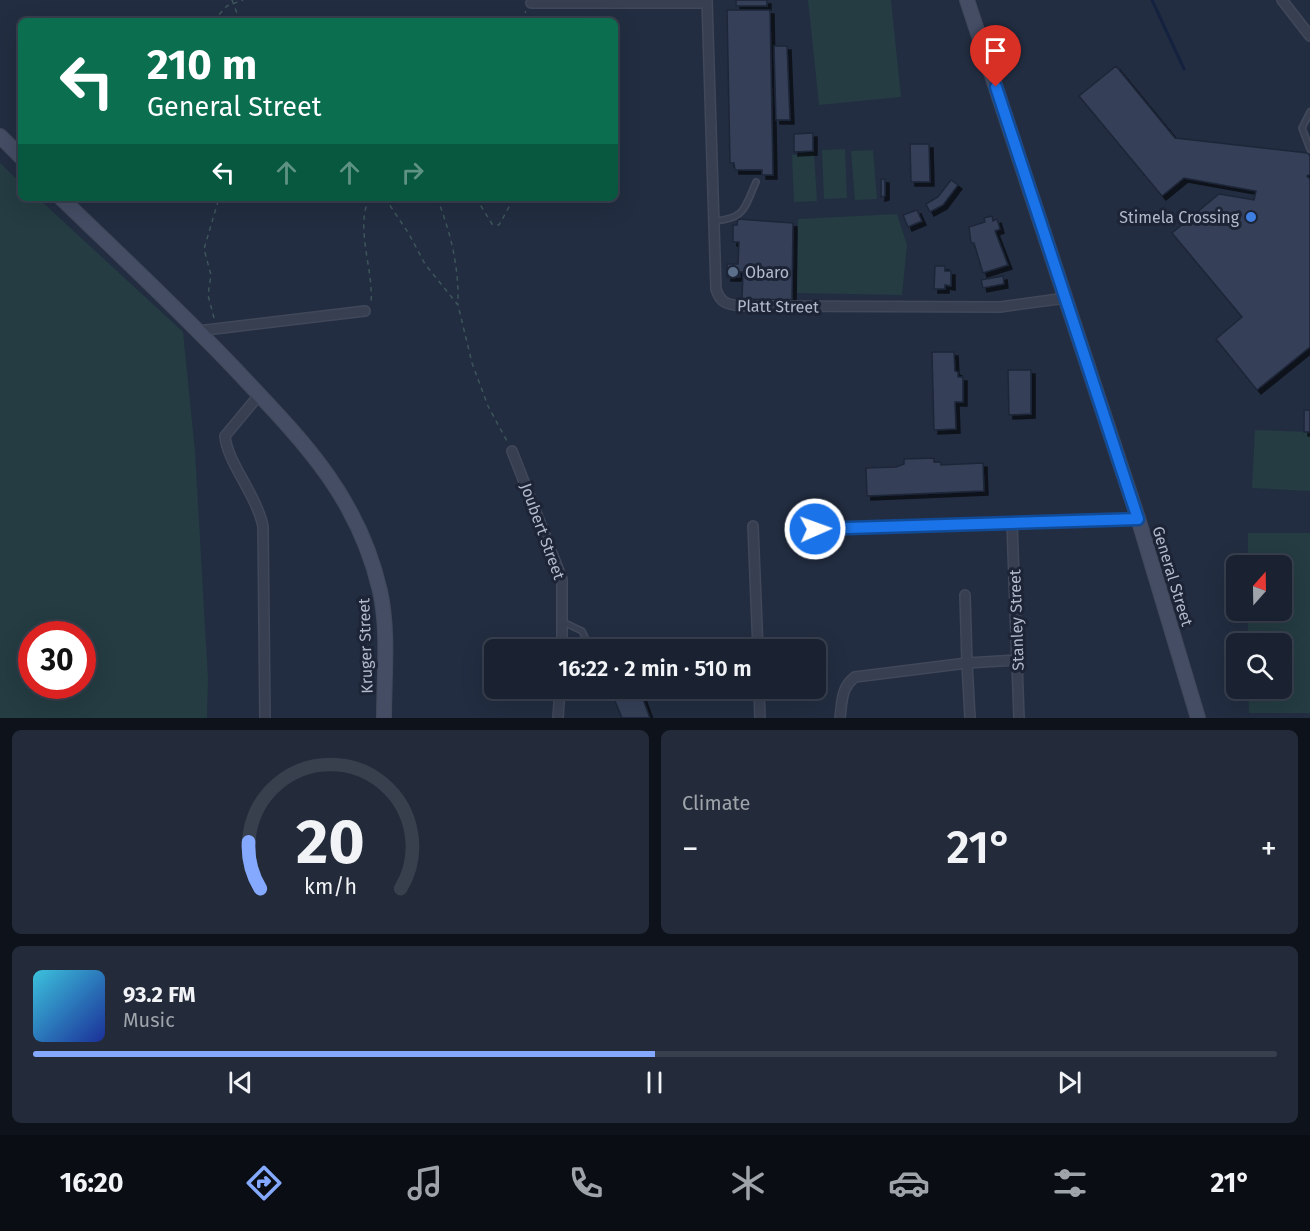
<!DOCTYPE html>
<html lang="en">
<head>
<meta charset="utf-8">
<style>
  body { margin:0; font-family:"Fira Sans",sans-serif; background:#232a39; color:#f1f3f6; height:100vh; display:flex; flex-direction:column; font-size:22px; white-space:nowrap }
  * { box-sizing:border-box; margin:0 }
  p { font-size:20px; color:#9fa4ab }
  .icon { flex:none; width:33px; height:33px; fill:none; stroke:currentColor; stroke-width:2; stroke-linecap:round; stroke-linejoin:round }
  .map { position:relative; height:718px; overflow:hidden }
  .panel { display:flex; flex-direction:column; gap:12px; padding:12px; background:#0e131b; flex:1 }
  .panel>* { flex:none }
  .guide { position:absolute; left:18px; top:18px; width:600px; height:183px; border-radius:9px; box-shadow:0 6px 24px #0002,0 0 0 2px #383f4d; background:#0b6e4f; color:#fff; overflow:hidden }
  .needle { width:39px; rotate:20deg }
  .controls { position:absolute; left:1226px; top:555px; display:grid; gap:12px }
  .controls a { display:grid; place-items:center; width:66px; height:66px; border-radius:9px; background:#1a2231; box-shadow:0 6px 24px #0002,0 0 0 2px #383f4d; font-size:30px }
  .speed { position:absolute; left:18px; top:621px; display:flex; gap:12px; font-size:30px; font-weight:700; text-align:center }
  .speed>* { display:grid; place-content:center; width:78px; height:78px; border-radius:50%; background:#1a2231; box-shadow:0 6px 24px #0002,0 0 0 2px #383f4d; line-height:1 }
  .speed .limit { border:9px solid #d22; background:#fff; color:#111 }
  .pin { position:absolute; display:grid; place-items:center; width:51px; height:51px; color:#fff; margin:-62px -26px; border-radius:50% 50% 50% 0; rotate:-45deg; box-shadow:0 0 6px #0007 }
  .pin .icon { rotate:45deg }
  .me { position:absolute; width:66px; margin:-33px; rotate:88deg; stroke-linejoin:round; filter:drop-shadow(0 0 4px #0008) }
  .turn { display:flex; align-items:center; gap:21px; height:126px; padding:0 30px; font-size:27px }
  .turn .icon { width:78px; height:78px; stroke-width:2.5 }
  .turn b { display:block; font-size:42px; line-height:51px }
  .lanes { display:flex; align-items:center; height:57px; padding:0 30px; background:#0003; justify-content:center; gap:30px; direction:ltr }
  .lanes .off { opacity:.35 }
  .big { font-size:45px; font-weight:600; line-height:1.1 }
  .panel .card { flex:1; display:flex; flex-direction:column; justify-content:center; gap:9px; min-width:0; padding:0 21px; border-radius:9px; background:#232a39 }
  .panel .dial { align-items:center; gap:0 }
  .dial svg { height:156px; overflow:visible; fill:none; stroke:#383f4d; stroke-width:7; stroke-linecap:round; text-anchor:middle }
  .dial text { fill:#f1f3f6; stroke:none }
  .song { display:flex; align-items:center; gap:18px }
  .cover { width:72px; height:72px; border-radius:9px; background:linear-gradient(135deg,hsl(190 70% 55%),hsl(230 70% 35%)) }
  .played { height:6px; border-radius:3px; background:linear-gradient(90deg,#84a9ff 50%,#383f4d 50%) }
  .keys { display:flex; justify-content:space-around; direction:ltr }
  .heat { display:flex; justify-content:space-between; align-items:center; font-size:33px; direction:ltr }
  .panel .tiles { flex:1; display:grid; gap:12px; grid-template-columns:1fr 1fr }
  .card:last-child { grid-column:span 2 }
  .trip { position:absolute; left:484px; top:639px; width:342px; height:60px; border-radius:9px; background:#1a2231; box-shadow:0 6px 24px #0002,0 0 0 2px #383f4d; font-weight:600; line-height:60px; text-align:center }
  .dock { display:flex; height:96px; justify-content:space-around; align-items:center; background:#0a0e14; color:#9fa4ab }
  .dock .icon { width:42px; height:42px }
  .dock .active { color:#84a9ff }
  .dock b { font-size:27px; color:#f1f3f6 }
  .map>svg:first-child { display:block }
</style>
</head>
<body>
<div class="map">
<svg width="1310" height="718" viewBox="0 0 1310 718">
  <defs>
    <filter id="shadow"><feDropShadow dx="4" dy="4" stdDeviation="0" flood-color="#0009"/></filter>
  </defs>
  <rect width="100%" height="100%" fill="#222d41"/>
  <path fill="#243c42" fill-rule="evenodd" d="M 808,0 L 891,0 L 901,97 L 819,105 Z
    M 845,149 L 847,198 L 824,199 L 822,150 Z
    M 873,150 L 877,199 L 855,200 L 851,151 Z
    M 814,154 L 817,201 L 794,202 L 792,155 Z
    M 0,163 L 21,183 L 21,198 L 38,198 L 183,332 L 195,451 L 208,679 L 207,718 L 0,718 ZM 32,634 L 82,634 L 82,686 L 32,686 Z
    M 897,214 L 907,245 L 902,295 L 797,293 L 798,219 Z
    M 1255,430 L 1310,432 L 1310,491 L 1252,488 Z
    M 1248,533 L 1310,533 L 1310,713 L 1249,713 L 1248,689 L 1281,688 L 1281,644 L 1248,643 L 1248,611 L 1281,610 L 1281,566 L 1248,565 Z"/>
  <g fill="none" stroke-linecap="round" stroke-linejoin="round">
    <path stroke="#142240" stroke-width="3" d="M 1152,0 L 1184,69"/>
  </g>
  <path fill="#344058" stroke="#1e2638" stroke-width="1.5" filter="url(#shadow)" d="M 736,0 L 767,0 L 767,6 L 736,6 Z
    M 727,10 L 770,10 L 773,175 L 762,175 L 762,170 L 735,170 L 734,163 L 730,163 Z
    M 774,46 L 787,46 L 790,120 L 776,120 Z
    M 1116,66 L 1175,138 L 1308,153 L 1310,156 L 1310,174 L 1307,176 L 1310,179 L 1310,347 L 1257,390 L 1216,339 L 1242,317 L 1172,233 L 1219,194 L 1254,200 L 1256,191 L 1184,178 L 1162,196 L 1079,96 Z
    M 813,133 L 813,151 L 794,152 L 794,134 Z
    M 910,144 L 929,144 L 930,182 L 911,182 Z
    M 881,179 L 885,179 L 885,196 L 881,197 Z
    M 951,180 L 958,185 L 943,205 L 930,212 L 926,204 L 938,197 Z
    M 917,210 L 922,221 L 908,227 L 903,215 Z
    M 992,216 L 993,221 L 997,219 L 1000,229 L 995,231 L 1008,265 L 983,273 L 974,243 L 971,243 L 969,227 L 985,222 L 984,218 Z
    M 738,219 L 793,223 L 792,300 L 742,299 L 743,272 L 740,272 L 740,277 L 727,277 L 727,264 L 738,264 L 739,242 L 733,242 L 733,225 L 737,225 Z
    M 935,266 L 945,266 L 945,271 L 951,271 L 951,286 L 945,285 L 945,289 L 934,289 Z
    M 1003,276 L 1004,284 L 983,288 L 981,280 Z
    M 932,352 L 954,352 L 955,371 L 958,372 L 958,377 L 963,377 L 963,402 L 955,402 L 956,429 L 934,430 Z
    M 1008,370 L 1031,370 L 1031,414 L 1009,415 Z
    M 1304,410 L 1310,410 L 1310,432 L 1304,432 Z
    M 934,458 L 934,462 L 941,462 L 941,465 L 983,463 L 984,491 L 867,496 L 866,468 L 896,467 L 904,464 L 904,459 Z
    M 639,688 L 650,718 L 622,718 L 610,689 Z"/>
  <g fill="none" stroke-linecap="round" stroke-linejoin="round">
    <g stroke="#40485a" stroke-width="8">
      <path id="lane" d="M 1310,112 L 1302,128 L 1310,149
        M 713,221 C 745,219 744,209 756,182
        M 563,622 L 582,631 L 591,650
        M 601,688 L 603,694"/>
    </g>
    <g stroke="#40485a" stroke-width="12">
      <path id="street" d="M 707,0 L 716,289 C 720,303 728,305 742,306 L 1000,307 L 1066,298
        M 1282,0 L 1310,36
        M 531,3 L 707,3
        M 198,331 L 365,311
        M 259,395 L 225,436 C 227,462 256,494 263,526 L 265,718
        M 512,451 L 562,579 L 562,650
        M 1012,523 L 1019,718
        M 753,526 L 758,650
        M 815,529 L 1138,518
        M 759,688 L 760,718
        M 558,718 L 560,688
        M 840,718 C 842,703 841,687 855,677 L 967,663 L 965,595
        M 970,718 L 967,663 L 1017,660"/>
    </g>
    <g stroke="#40485a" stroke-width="16">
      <path id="secondary" d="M 967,0 L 1138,518 L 1198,718
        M 0,136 L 21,157
        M 61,198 C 120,255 180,311 236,370 C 301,439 358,495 380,591 C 389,631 384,677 384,718"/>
    </g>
    <path stroke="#3d555a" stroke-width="1.5" stroke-dasharray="4.5 4.5" stroke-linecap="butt" d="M 232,0 L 240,21
      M 213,21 L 227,6 L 243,0
      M 521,21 L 526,11
      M 369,198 C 355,229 374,270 371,304
      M 385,198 L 409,234 L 425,264 L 458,305 L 472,363 L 488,406 L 508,443
      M 437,198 C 451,233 459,267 458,304
      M 476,198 L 492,224 L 499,225 L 514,198
      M 214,318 L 208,295 L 211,275 L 204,249 L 219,198"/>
    <use href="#lane" stroke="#373f51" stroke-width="4.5"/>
    <use href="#street" stroke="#373f51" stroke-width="9"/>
    <use href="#secondary" stroke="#444d64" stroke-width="14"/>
  </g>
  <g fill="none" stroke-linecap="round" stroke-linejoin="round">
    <g stroke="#114b97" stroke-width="15">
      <path id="route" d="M 815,529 L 1138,519 L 996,87"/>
    </g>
    <use href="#route" stroke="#1a73e8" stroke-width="10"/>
  </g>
  <circle fill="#3f7fe0" stroke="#1c2436" stroke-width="2" cx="1251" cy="217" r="6"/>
  <circle fill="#5c6f8a" stroke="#1c2436" stroke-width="2" cx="733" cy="272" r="6"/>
  <g text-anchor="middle" stroke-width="6" stroke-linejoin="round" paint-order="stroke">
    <g font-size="16" fill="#b3bacb" stroke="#1c2436" text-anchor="end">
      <text x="1239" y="223">Stimela Crossing</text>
      <text x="745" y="278" text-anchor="start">Obaro</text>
    </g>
    <g font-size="16" fill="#b3bacb" stroke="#1c2436">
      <text transform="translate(778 306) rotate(1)" y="6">Platt Street</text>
      <text transform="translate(543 531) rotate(70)" y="6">Joubert Street</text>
      <text transform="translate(1173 576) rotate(73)" y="6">General Street</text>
      <text transform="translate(1016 620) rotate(-92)" y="6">Stanley Street</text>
      <text transform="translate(365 646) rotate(-92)" y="6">Kruger Street</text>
    </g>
  </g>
</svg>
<div class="controls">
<a><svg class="needle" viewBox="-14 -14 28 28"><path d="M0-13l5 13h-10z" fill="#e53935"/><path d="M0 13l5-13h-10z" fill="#9fa4ab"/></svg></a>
<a><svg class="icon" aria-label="search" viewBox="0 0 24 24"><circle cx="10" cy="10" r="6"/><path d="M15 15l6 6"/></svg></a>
</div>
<div class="speed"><div class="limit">30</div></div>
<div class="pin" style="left:996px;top:87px;background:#d93025"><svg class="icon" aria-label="arrive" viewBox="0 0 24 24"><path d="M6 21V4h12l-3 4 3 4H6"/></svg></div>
<svg class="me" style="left:815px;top:529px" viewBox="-20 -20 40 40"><circle r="17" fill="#1a73e8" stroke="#fff" stroke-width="3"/><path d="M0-11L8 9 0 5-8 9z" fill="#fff"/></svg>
<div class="trip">16:22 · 2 min · 510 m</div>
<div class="guide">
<div class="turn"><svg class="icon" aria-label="left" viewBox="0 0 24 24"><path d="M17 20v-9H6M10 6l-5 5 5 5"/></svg><div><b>210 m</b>General Street</div></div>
<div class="lanes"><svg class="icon" aria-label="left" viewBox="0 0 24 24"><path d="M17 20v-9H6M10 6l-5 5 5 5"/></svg><svg class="icon off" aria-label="ahead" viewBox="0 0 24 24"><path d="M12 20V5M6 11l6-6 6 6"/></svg><svg class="icon off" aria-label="ahead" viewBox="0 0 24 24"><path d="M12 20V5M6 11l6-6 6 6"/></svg><svg class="icon off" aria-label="right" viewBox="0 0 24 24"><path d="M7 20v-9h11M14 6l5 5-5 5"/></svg></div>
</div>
</div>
<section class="panel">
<div class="tiles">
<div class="card dial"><svg viewBox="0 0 100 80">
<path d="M14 69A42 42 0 1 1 86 69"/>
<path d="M14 69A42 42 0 0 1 8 45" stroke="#84a9ff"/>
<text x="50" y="56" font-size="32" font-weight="700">20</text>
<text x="50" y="72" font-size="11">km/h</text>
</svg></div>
<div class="card"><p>Climate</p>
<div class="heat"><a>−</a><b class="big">21°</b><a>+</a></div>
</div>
<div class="card">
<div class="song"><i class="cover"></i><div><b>93.2 FM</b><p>Music</p></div></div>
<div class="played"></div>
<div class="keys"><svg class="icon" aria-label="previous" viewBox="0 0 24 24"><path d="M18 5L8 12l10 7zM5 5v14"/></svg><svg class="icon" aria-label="pause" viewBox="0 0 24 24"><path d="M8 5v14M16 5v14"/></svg><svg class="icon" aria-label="next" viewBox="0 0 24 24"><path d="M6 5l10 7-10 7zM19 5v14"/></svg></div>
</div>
</div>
</section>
<nav class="dock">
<b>16:20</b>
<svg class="icon active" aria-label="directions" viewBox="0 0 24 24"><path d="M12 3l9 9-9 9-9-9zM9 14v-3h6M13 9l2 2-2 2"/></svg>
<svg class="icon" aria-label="music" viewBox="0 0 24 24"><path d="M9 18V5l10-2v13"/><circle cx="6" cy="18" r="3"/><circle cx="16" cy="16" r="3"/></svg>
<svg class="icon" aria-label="phone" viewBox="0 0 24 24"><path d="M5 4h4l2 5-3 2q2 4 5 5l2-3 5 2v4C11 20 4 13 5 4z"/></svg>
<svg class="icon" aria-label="climate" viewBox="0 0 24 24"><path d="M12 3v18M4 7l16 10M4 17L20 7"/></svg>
<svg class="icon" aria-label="car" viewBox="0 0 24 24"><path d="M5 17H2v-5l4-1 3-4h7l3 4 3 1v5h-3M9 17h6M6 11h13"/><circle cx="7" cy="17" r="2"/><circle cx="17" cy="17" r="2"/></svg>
<svg class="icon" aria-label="filters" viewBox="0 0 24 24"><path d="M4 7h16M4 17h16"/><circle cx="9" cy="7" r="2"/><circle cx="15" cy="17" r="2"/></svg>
<b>21°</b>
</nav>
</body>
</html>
